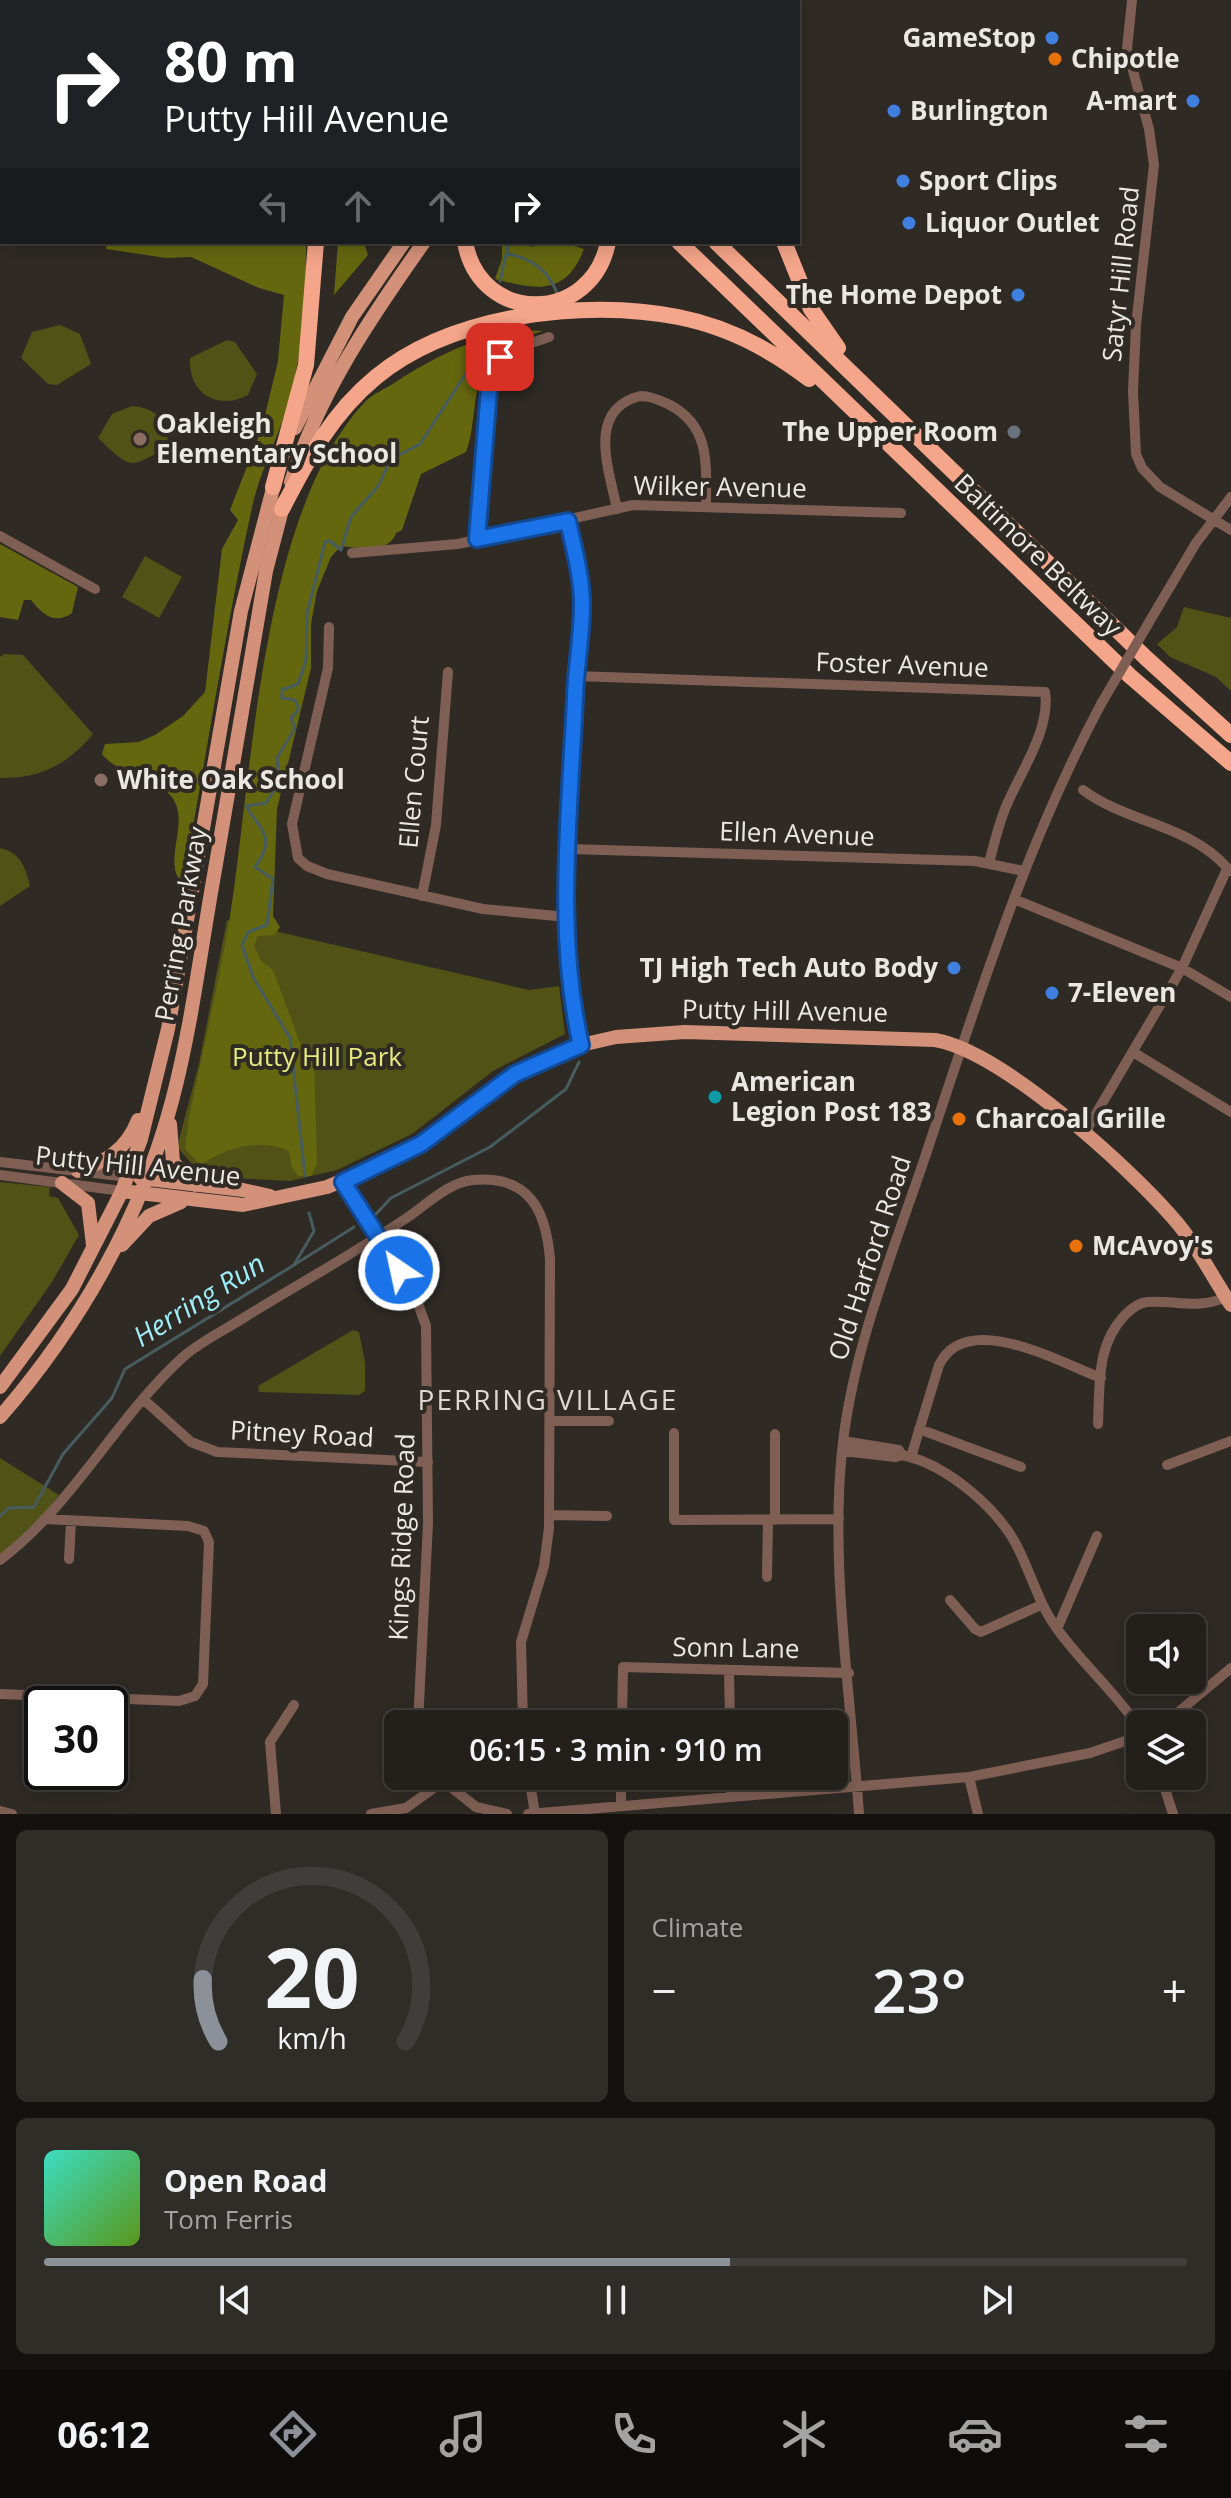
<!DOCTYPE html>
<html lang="en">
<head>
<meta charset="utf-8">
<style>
  body { margin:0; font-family:"Open Sans",sans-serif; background:#2f2d28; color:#f1f3f6; height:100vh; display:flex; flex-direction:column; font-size:30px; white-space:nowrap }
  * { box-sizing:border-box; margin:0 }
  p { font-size:26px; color:#a3a3a3 }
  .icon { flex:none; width:44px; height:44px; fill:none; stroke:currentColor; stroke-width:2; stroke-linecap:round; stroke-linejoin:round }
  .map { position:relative; height:1814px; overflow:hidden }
  .details { display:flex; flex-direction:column; gap:16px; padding:16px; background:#13120f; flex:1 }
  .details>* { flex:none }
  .banner { position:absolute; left:0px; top:0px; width:800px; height:244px; box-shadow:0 4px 20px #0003,0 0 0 2px #403e3a; background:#202124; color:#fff; overflow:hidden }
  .fabs { position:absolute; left:1126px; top:1614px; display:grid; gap:16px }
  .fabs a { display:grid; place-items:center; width:80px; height:80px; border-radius:12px; background:#23201b; box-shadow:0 4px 20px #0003,0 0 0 2px #403e3a; font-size:40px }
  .speed { position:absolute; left:24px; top:1686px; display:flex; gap:16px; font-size:40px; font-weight:700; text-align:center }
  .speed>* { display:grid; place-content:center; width:104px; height:104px; border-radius:50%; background:#23201b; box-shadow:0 4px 20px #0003,0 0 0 2px #403e3a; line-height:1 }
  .speed .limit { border:4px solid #111; border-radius:12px; background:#fff; color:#111 }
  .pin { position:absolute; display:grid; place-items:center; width:68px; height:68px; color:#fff; margin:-34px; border-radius:16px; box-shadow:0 4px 12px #0006 }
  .me { position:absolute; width:88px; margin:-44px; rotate:326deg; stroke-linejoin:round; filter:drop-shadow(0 0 6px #0008) }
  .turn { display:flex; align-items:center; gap:28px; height:168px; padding:0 32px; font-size:36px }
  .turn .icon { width:104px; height:104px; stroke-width:2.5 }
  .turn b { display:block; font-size:56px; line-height:68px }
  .lanes { display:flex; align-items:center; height:76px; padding:0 32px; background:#0003; justify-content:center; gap:40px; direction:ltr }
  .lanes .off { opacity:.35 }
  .big { font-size:60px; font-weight:600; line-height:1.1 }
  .details .card { flex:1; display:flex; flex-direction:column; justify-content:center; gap:12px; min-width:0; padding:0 28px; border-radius:12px; background:#2f2d28 }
  .details .dial { align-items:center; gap:0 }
  .dial svg { height:208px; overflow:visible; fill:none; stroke:#403e3a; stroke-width:7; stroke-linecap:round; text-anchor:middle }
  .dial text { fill:#f1f3f6; stroke:none }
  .song { display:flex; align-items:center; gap:24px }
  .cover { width:96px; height:96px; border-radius:12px; background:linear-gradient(135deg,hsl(170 70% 55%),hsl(90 70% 35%)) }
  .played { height:8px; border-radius:4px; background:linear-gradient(90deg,#8c9099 60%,#403e3a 60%) }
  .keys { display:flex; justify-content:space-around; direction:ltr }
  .heat { display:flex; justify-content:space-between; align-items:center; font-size:44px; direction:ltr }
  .details .tiles { flex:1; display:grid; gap:16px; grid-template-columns:1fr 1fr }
  .card:last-child { grid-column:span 2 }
  .trip { position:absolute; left:384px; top:1710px; width:464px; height:80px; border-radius:12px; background:#23201b; box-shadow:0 4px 20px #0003,0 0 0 2px #403e3a; font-weight:600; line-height:80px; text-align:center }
  .menu { display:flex; height:128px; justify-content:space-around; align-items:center; background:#0e0d0b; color:#a3a3a3 }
  .menu .icon { width:56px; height:56px }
  .menu .on { color:#8c9099 }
  .menu b { font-size:36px; color:#f1f3f6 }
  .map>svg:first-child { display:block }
</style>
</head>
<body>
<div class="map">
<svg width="1231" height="1814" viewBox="0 0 1231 1814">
  <rect width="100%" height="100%" fill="#2f2a24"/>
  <path fill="#515216" d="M 60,325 L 80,334 L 91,364 L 57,385 L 48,384 L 21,358 L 32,332 Z
    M 227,340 L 235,342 L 257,374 L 248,395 C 218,411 188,394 190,358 Z
    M 132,406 C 157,408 168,421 168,446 C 129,470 131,469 98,438 L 112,414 Z
    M 145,556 L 182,577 L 159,618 L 122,597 Z
    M 1184,607 L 1231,618 L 1231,691 L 1216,677 L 1170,657 L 1157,644 L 1177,627 Z
    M 4,654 L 23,655 L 93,734 C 68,764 40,779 0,778 L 0,657 Z
    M 0,848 C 20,852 26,868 30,886 L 0,906 Z
    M 227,920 L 529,990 L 559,986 L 565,1034 L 493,1071 L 412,1134 L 337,1170 L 290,1181 L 212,1177 L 200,1173 L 177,1147 L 199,1064 Z
    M 0,1182 L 50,1187 L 49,1196 L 58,1198 L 79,1235 L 52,1282 L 0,1356 Z
    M 353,1330 L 359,1332 L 365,1362 L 365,1391 L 359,1395 L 259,1392 L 258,1386 Z
    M 0,1458 L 59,1495 L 23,1541 L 0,1560 Z"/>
  <path fill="#65670f" d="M 107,242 L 306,242 C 307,292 304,344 291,393 C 282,431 262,465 253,503 C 225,630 206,759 182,887 C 180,882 176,875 175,869 C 171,845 188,817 171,796 C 153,773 119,776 102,754 L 105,744 L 139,742 L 155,735 L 183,716 L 205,692 L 222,549 L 238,520 L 230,510 L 262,428 L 278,361 L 284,295 L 259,288 L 191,257 L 166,258 L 106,249 Z
    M 338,242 L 364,243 L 368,255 L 334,295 Z
    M 502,242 L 531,242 L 530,247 L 561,242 L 584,249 C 566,296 536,290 495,279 L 502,259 Z
    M 521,330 L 543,331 C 529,336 507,340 496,350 C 470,374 478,422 466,452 L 421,474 L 402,530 L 396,533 C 389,554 359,548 341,546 L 331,557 L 317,591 L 311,624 L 311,668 L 277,809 L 273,916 L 280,927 L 275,935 L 258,936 L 254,946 L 261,961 L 273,970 L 303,1051 L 314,1064 L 317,1164 L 311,1176 L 298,1176 L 292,1168 L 289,1151 C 260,1138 225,1147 201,1165 L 185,1149 L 189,1117 C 203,1050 219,983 230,916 C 253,770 261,513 364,403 C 372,394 385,389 394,383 C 436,356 472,338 521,330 Z
    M 0,544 L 78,587 L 72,613 C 55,625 43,615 31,600 L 24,600 L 18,620 L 0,617 Z"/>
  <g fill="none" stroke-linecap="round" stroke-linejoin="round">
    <path stroke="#465c5e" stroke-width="3" d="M 508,254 C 534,259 548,271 558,295
      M 500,281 L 509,242
      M 305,1176 L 290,1038 L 253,977 L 242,945 L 248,932 L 267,925 L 273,879 L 255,867 C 277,837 261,831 246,806 L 266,803 L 279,782 L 277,758 L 295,728 L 291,718 L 299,709 L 295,700 L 282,698 L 282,690 L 298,684 L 306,660 L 307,613 L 325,542 L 330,541 L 341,550 L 351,517 L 379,485 L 390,460 L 420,444 L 479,353
      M 376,1214 L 391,1198 L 490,1147 L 566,1089 L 579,1062
      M 294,1265 L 354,1227
      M 0,1516 L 9,1508 L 34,1507 L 63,1454 L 112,1398 L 125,1369 L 294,1265 L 314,1231 L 309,1213"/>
    <path stroke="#7f5f54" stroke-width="10" d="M 24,0 L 25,2
      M 1132,0 L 1127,49 L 1149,129 L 1154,165 L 1136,325 L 1133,391 L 1136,454 L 1142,468 L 1160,487 L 1231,530
      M 0,179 L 2,179
      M 617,509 C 609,469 586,410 640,396 C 651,396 660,400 670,405 C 711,427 706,465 706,506
      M 568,521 L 582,604 L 575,695 L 567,936 L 569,982 L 581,1045
      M 0,536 L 95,589
      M 477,539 L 493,369 L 505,352 L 549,337
      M 352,553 L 458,544 L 633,505 L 901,513
      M 1158,607 L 1196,543 L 1231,497
      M 329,627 L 328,668 L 292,824 L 298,858 L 307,866 L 327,874 L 483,909 L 567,917
      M 576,676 L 1045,692 C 1051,730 1019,774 1005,809 C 998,826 994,845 989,863
      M 1083,790 C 1129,824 1191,824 1230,871
      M 569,849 L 975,861 L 1024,871
      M 422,896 L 436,825 L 448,672
      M 1014,899 L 1182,968 L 1231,997
      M 1133,1052 L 1231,1112
      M 1084,1134 L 1182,968 L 1227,869
      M 0,1162 L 128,1177
      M 0,1175 L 122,1191
      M 343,1182 L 416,1298 L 426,1326 L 428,1523 L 418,1724
      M 143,1399 L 191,1442 L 217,1452 L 428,1462
      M 550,1421 L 609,1421
      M 1098,1424 C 1100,1384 1096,1344 1126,1314 C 1132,1308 1138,1303 1147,1302 C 1176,1300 1198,1310 1226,1297
      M 919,1429 L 1021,1467
      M 674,1433 L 674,1520 L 839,1519
      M 775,1434 L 775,1520
      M 843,1441 L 899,1450 L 902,1455 C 946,1464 998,1508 1018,1548 C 1032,1576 1039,1605 1058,1630 C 1083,1665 1116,1692 1140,1729
      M 842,1451 L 896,1457 L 902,1455
      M 911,1457 L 939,1365 C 966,1309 1059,1362 1101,1378
      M 1167,1465 L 1231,1441
      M 549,1515 L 607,1516
      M 69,1559 L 71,1522
      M 0,1560 C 73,1505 116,1418 183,1357 C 201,1341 225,1330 245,1317 C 300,1283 357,1252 411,1215 C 429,1202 450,1182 473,1180 C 530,1175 546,1211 550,1259 L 549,1528 L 544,1566 L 521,1642 L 523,1724
      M 767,1577 L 768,1520
      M 950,1600 L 975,1629 L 981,1632 L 1041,1605
      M 1057,1629 L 1097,1536
      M 729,1670 L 730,1724
      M 0,1694 L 179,1701 L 195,1696 L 203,1684 L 209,1542 L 204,1531 L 188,1526 L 44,1519
      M 622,1724 L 623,1667 L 849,1673
      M 1164,1724 L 1231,1668
      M 437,1776 L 476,1807 L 507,1814
      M 529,1776 L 535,1814
      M 731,1776 L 731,1795
      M 1161,1776 L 1173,1814
      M 969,1777 L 978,1814
      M 621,1804 L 621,1776
      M 0,1811 L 12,1814
      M 276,1814 L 270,1742 L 294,1705
      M 371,1814 L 406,1808 L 442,1782
      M 528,1814 L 969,1777 L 1090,1753 L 1140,1736
      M 859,1814 C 851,1699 830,1565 842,1451 C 852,1351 892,1255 924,1160 C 976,1005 1024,848 1101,704"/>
    <path stroke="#d4917a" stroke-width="14" d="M 596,2 L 598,0
      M 295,428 L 352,317 L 404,242
      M 291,482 C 319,393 371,317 424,242
      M 170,1124 L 173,1162 L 195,1185
      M 78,1171 C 107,1161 126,1150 138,1120
      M 140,1178 L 243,1190 L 270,1196
      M 62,1183 L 88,1203 L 93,1245
      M 122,1191 L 243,1205 L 327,1187 L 403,1155 L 487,1093 L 529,1067 L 581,1045 L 616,1037 L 685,1032 L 935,1040 C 1001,1051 1128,1166 1173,1218 C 1196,1244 1212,1276 1231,1305
      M 122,1245 L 149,1216 L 181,1202
      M 0,1387 L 72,1289 L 122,1191 L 141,1139 L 168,1029 L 241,611 L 276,477
      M 0,1417 C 79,1326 141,1218 172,1101 C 191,1029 200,955 213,881 C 231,778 248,675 266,571 L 284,502"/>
    <path stroke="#f5a589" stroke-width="16" d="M 277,0 L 278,2
      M 426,0 L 429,2
      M 462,0 L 464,2
      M 480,0 L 481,2
      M 702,0 L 706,2
      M 720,0 L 722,2
      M 568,2 L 570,0
      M 622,2 L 626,0
      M 465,242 C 480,326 592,324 608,242
      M 679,242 L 1130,676 L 1231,763
      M 716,242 L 1146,658 L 1231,735
      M 784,242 L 811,309 L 838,348
      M 273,487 L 306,365 L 316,242
      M 282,509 C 308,459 331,414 376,377 C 451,315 584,298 678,317 C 725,326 770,349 809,379"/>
    <path stroke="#7f5f54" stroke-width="10" d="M 1101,704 L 1158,607"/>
  </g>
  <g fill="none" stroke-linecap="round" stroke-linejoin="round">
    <g stroke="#114b97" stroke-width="20">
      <path id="route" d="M 399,1270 L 343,1182 L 421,1144 L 515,1074 L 581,1045 C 555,932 570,812 575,697 C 576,666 582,636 582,605 C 582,577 574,549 568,521 L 477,539 L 490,377 L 500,357"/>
    </g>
    <use href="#route" stroke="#1a73e8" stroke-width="14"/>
  </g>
  <g fill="#3f7fe0" stroke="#2f2a24" stroke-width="3">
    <circle cx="1052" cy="38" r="8"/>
    <circle cx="1193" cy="101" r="8"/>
    <circle cx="894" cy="111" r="8"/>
    <circle cx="903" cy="181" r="8"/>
    <circle cx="909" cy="223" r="8"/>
    <circle cx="1018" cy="295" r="8"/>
    <circle cx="954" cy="968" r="8"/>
    <circle cx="1052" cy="993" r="8"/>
  </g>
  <g fill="#e8710a" stroke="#2f2a24" stroke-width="3">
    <circle cx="1055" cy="59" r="8"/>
    <circle cx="959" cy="1119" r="8"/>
    <circle cx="1076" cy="1246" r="8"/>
  </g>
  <circle fill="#6b7280" stroke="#2f2a24" stroke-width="3" cx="1014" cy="432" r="8"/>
  <g fill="#8d6e63" stroke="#2f2a24" stroke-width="3">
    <circle cx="140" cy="439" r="8"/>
    <circle cx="101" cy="780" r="8"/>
  </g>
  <circle fill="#0f9aa8" stroke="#2f2a24" stroke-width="3" cx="715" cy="1097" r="8"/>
  <g text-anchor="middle" stroke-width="8" stroke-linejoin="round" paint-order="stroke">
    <g font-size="26" font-weight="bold" fill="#ebe8e4" stroke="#2f2a24" text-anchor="start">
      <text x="1036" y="47" text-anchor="end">GameStop</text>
      <text x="1071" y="68">Chipotle</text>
      <text x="1177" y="110" text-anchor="end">A-mart</text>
      <text x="910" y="120">Burlington</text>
      <text x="919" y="190">Sport Clips</text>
      <text x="925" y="232">Liquor Outlet</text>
      <text x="1002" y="304" text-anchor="end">The Home Depot</text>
      <text x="156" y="433">Oakleigh<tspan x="156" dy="30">Elementary School</tspan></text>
      <text x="998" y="441" text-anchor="end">The Upper Room</text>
      <text x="117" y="789">White Oak School</text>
      <text x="938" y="977" text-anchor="end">TJ High Tech Auto Body</text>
      <text x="1068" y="1002">7-Eleven</text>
      <text x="731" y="1091">American<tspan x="731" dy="30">Legion Post 183</tspan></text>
      <text x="975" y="1128">Charcoal Grille</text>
      <text x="1092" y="1255">McAvoy's</text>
    </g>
    <g font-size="26" fill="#ebe8e4" stroke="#2f2a24">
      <text transform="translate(1121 274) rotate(-84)" y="9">Satyr Hill Road</text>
      <text transform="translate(720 487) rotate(1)" y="9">Wilker Avenue</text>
      <text transform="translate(1038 555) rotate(44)" y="9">Baltimore Beltway</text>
      <text transform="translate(902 665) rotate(2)" y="9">Foster Avenue</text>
      <text transform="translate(414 782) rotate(-85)" y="9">Ellen Court</text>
      <text transform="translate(797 834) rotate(2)" y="9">Ellen Avenue</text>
      <text transform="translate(181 924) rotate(-80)" y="9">Perring Parkway</text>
      <text transform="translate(785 1011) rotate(1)" y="9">Putty Hill Avenue</text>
      <text transform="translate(138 1166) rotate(6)" y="9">Putty Hill Avenue</text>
      <text transform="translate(870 1258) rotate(-72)" y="9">Old Harford Road</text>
      <text transform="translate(302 1434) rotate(3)" y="9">Pitney Road</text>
      <text transform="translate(402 1537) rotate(-88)" y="9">Kings Ridge Road</text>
      <text transform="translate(736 1648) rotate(1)" y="9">Sonn Lane</text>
    </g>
    <g font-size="26" fill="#e5ea7d" stroke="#2f2a24">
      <text x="317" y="1066">Putty Hill Park</text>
    </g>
    <g font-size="28" font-style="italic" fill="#9dedfa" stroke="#2f2a24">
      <text transform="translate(199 1300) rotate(-32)" y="10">Herring Run</text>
    </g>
    <g font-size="28" letter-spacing="2" fill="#ded8d0" stroke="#2f2a24">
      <text x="548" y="1410">PERRING VILLAGE</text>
    </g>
  </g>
</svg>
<div class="fabs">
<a><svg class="icon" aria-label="sound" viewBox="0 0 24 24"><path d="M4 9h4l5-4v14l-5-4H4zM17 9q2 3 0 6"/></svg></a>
<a><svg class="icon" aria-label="layers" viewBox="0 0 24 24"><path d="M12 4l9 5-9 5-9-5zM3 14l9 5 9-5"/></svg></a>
</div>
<div class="speed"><div class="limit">30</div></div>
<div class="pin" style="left:500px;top:357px;background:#d93025"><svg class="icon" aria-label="arrive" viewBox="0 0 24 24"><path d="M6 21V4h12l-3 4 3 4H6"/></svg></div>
<svg class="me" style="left:399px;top:1270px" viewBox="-20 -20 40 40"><circle r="17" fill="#1a73e8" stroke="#fff" stroke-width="3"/><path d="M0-11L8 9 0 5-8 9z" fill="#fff"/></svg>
<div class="trip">06:15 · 3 min · 910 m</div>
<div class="banner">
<div class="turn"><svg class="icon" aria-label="right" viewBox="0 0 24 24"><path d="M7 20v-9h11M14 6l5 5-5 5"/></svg><div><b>80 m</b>Putty Hill Avenue</div></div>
<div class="lanes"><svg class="icon off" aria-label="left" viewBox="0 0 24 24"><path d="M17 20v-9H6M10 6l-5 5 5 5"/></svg><svg class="icon off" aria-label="ahead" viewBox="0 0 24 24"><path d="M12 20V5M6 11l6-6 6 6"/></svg><svg class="icon off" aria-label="ahead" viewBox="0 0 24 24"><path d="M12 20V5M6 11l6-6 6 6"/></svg><svg class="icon" aria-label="right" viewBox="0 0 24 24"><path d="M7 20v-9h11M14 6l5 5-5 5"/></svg></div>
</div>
</div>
<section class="details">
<div class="tiles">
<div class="card dial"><svg viewBox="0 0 100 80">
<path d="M14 69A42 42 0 1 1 86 69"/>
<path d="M14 69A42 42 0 0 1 8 45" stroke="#8c9099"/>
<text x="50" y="56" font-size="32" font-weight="700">20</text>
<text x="50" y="72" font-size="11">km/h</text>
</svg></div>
<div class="card"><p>Climate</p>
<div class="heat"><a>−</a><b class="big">23°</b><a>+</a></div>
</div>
<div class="card">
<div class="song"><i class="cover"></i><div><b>Open Road</b><p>Tom Ferris</p></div></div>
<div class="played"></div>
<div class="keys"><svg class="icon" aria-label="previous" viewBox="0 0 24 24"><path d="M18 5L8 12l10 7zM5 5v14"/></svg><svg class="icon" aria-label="pause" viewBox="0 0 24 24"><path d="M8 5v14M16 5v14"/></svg><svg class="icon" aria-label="next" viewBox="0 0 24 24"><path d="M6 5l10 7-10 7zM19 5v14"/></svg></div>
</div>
</div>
</section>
<nav class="menu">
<b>06:12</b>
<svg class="icon on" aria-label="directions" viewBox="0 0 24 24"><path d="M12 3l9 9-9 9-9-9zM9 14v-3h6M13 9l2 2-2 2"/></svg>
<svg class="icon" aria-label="music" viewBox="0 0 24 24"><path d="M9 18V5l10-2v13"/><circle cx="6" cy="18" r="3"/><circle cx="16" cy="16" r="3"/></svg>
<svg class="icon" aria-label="phone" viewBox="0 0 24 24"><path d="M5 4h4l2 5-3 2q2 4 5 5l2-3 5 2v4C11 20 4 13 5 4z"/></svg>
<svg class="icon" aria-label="climate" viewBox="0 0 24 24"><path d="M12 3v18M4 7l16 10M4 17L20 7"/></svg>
<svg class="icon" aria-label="car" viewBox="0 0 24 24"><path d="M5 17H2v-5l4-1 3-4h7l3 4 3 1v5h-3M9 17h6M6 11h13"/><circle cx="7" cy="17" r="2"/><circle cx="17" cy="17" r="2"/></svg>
<svg class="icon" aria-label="filters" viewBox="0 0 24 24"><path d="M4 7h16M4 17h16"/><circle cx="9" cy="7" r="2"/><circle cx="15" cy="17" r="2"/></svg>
</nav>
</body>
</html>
